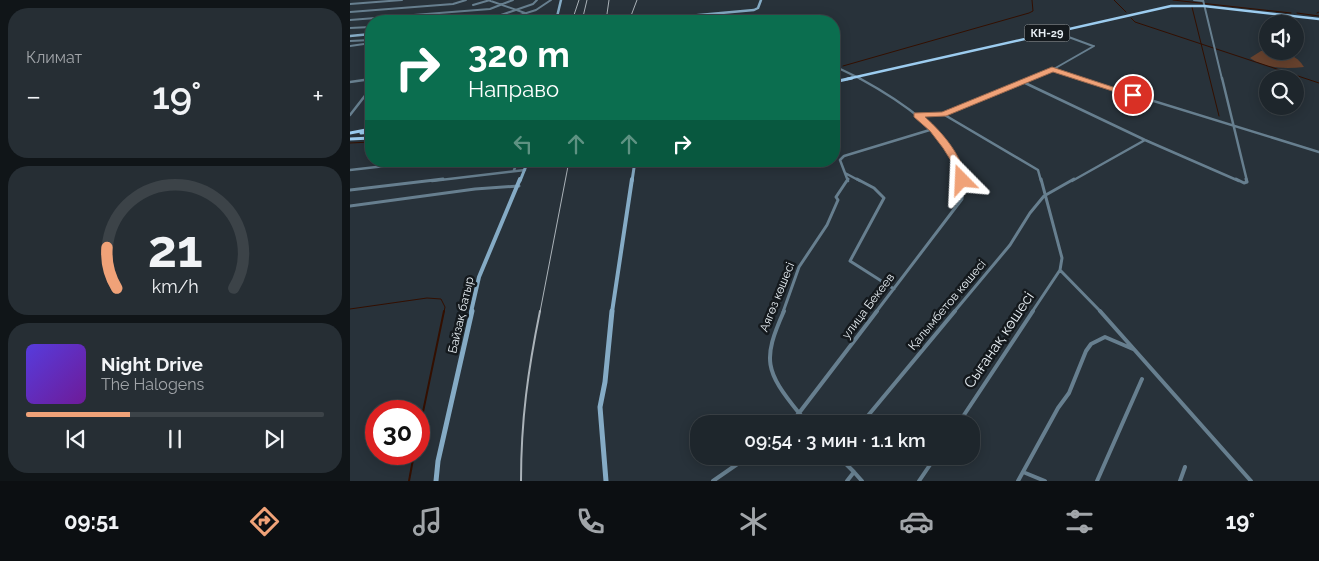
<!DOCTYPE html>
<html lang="ru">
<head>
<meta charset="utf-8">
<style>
  body { margin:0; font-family:Raleway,sans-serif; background:#262e34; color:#f1f3f6; height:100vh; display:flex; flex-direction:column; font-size:19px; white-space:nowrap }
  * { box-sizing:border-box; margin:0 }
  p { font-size:16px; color:#a1a5a9 }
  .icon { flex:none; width:28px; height:28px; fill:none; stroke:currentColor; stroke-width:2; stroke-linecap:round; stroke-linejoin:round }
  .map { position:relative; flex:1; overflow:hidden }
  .details { display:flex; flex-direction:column; gap:8px; padding:8px; background:#101518; width:350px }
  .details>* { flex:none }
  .banner { position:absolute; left:15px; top:15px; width:475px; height:152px; border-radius:20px; box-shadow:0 2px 12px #0003,0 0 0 1px #3c4348; background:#0b6e4f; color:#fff; overflow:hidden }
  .tools { position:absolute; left:909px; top:15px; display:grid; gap:10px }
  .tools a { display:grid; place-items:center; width:45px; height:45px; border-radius:50%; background:#1e262c; box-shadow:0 2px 12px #0003,0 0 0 1px #3c4348; font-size:25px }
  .speed { position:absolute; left:15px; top:400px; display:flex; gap:10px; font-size:25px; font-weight:700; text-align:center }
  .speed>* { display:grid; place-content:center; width:65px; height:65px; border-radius:50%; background:#1e262c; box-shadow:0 2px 12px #0003,0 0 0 1px #3c4348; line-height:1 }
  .speed .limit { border:8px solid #d22; background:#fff; color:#111 }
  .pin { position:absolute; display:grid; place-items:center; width:42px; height:42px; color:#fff; margin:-21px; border:2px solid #fff; border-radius:50%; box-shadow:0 1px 5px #0007 }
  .me { position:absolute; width:55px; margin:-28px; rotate:339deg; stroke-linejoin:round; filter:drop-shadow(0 0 4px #0008) }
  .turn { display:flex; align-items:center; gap:18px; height:105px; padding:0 20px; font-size:22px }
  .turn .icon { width:65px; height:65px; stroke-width:2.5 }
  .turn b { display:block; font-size:35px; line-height:42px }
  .lanes { display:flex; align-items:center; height:48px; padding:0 20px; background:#0003; justify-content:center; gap:25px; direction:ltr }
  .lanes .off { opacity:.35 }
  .big { font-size:38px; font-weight:600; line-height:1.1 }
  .details .tile { flex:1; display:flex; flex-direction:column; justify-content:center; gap:8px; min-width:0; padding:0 18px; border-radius:20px; background:#262e34 }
  .details .dial { align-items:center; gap:0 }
  .dial svg { height:130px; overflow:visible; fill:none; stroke:#3c4348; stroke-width:7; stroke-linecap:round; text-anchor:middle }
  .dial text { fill:#f1f3f6; stroke:none }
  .song { display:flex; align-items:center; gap:15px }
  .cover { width:60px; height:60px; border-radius:8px; background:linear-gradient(135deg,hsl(250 70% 55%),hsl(280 70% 35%)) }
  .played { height:5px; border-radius:2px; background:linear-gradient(90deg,#f0a278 35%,#3c4348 35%) }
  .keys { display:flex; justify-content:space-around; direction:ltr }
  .heat { display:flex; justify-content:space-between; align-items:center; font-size:28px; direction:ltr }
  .trip { position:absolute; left:340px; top:415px; width:290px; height:50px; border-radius:20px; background:#1e262c; box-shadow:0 2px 12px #0003,0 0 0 1px #3c4348; font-weight:600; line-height:50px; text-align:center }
  .menu { display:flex; height:80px; justify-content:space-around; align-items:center; background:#0c0f12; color:#a1a5a9 }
  .menu .icon { width:35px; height:35px }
  .menu .selected { color:#f0a278 }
  .menu b { font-size:22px; color:#f1f3f6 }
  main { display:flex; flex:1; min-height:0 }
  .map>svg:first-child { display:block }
</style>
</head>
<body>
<main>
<section class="details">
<div class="tile"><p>Климат</p>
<div class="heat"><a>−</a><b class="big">19°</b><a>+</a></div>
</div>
<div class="tile dial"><svg viewBox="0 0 100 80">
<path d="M14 69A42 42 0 1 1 86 69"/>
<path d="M14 69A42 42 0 0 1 8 44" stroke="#f0a278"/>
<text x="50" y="56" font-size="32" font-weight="700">21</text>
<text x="50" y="72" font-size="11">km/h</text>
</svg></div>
<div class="tile">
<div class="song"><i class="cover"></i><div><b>Night Drive</b><p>The Halogens</p></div></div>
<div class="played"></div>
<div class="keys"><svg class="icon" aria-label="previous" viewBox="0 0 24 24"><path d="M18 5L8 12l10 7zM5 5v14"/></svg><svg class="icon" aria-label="pause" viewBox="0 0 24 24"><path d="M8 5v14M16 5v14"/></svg><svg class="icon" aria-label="next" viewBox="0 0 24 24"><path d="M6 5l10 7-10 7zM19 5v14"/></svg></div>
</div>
</section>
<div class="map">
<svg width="969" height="481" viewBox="0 0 969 481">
  <rect width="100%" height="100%" fill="#28323a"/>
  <path fill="#67422e" d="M 911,51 C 927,50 945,52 954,67 C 936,69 916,69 900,58 Z"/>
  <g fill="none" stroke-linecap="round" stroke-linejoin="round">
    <path stroke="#330f00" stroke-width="1" d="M 764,0 L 776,12
      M 823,0 L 941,13
      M 842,7 L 869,116
      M 947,13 L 969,16
      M 967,13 L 969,12
      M 781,18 L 785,22 L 969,83
      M 493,66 L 679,13 L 683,11 L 682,0
      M 0,143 L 21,142
      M 0,309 L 77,298 L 91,299 L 95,307 L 94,312"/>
    <path stroke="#330f00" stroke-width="2" d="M 69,431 L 94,311
      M 59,481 L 64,454"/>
    <path stroke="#677f8f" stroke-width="2" d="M 138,0 L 175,13
      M 844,0 L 853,1
      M 853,0 L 872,79
      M 0,4 L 52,0
      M 123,5 L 140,0
      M 0,12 L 103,4 L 116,0
      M 0,20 L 140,9 L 163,0
      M 87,21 L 148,16 L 183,4 L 187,0
      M 151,21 L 186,10 L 201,0
      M 0,28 L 21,27
      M 705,32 L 743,46
      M 0,41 L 21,40
      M 0,46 L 21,43
      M 484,66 L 511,79
      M 703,70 L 733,79
      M 679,79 L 702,70 L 744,46"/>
    <path stroke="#677f8f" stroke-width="2.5" d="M 509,78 C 544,97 609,137 613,181
      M 682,78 L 593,114 L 688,170 L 691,181
      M 729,78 L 969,152
      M 872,78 L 897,181
      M 0,82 L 21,79
      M 673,82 L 795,140 L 889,181
      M 0,115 L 21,88
      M 567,115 L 593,114
      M 0,170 L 79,161
      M 164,170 L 168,161
      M 495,173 L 510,181
      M 82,181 L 175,170
      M 498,181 L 490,160 L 494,156 L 583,129
      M 722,181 L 795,140"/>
    <path stroke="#677f8f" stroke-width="3" d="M 507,179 L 524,188 L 534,198 L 500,261 L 544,289
      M 886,179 L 894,183 L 897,182 L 896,179
      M 0,190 L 93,179
      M 0,206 L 125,189 L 169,186
      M 710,270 L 751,312
      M 433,312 L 449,267 L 477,225 L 488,200 L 486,197 L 498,179
      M 526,312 L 612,199 L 613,179
      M 604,312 L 660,245 L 680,213 L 694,196 L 724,179
      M 682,312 L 710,270 L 712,258 L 691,179"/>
    <path stroke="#677f8f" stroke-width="4" d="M 434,311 C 412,360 415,371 449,413 L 439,424
      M 750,311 L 901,481
      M 459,424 L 449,413 L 527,311
      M 511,424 L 605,311
      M 608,424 L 683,311
      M 488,456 L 504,472 L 497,481
      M 504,472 L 512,481
      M 673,472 L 695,481
      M 363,481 L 399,456
      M 569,481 L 586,456
      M 668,481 L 708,408 L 719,393 L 736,351 L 741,344 L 755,337 L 783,349
      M 747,481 L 792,379
      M 830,481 L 835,467"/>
    <path stroke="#85abc5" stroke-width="2.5" d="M 168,21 L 206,18
      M 206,21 L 211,0
      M 329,21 L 338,16 L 404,10 L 408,8 L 411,0
      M 0,36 L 21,34"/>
    <path stroke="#85abc5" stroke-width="3" d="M 170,181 L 178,161
      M 282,181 L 285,161"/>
    <path stroke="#85abc5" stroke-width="4" d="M 121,312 L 129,277 L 170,179
      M 262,312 L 282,179"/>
    <path stroke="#85abc5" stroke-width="5" d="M 86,481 L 88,461 L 122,311
      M 256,481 L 250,407 L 255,382 L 262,311"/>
    <path stroke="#9cccef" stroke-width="2.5" d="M 497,79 L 821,6 L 854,6 L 969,19"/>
    <path stroke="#9cccef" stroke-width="3" d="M 484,82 L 502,78
      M 0,133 L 21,129
      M 11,133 L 21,132
      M 0,139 L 21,138"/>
    <path stroke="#abb3b9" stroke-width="1" d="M 222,21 L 229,0
      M 232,21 L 237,0
      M 256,21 L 259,0
      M 279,21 L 287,0
      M 190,312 L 219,161"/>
    <path stroke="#abb3b9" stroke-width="2" d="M 171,481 C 171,420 178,370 190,311"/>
  </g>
  <path fill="#f0a278" stroke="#9c694e" d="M 702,67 L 787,95 L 781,97 L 703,72 L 596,116 L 575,117 C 594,134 611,155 617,180 L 609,182 L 603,164 L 593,148 L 580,131 L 564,117 L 564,113 L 592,112 Z"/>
  <g text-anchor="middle" stroke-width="5" stroke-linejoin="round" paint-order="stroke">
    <rect fill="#14191d" stroke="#a8aeb3" stroke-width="1" x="674.5" y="24.5" width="45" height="17" rx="4"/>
    <g font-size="11" font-weight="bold" fill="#e7eef3">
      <text x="697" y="37">КН-29</text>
    </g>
    <g font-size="12" fill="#e7eef3" stroke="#14191d">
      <text transform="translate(427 297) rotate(-68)" y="4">Аягөз көшесі</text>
      <text transform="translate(597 305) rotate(-50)" y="4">Қалымбетов көшесі</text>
      <text transform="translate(518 306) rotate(-53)" y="4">улица Бекеев</text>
      <text transform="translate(111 315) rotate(-77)" y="4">Байзақ батыр</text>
    </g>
    <g font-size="15" fill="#e7eef3" stroke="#14191d">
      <text transform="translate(649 340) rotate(-56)" y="5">Сығанақ көшесі</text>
    </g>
  </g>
</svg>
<div class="tools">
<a><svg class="icon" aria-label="sound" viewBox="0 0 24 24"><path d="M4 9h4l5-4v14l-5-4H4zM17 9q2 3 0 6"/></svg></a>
<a><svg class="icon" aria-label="search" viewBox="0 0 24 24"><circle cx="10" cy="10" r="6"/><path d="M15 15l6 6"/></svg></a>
</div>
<div class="speed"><div class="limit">30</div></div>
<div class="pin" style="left:783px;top:95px;background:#d93025"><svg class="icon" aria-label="arrive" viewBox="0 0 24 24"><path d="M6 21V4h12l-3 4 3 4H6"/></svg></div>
<svg class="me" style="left:612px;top:180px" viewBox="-20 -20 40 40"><path d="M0-17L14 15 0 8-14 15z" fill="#f0a278" stroke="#fff" stroke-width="4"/></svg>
<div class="trip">09:54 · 3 мин · 1.1 km</div>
<div class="banner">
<div class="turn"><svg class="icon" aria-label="right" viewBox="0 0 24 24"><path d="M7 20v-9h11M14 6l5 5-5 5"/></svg><div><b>320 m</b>Направо</div></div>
<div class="lanes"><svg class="icon off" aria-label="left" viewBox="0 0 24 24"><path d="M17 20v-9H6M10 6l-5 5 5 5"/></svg><svg class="icon off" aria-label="ahead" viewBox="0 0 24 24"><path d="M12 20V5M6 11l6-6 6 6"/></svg><svg class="icon off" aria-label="ahead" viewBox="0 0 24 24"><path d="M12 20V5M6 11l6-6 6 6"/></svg><svg class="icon" aria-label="right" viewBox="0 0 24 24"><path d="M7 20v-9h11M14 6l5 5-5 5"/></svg></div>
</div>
</div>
</main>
<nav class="menu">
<b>09:51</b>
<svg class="icon selected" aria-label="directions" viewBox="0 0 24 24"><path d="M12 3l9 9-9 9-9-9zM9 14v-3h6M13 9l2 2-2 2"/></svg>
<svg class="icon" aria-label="music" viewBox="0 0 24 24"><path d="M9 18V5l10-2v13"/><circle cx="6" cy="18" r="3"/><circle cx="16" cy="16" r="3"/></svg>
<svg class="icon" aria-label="phone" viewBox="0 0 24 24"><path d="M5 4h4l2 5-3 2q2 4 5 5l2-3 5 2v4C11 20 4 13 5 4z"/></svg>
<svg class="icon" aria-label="climate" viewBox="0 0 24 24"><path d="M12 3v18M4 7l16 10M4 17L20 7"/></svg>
<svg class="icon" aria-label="car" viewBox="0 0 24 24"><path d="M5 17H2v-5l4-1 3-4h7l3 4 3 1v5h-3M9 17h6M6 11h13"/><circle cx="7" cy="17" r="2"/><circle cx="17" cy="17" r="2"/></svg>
<svg class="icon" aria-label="filters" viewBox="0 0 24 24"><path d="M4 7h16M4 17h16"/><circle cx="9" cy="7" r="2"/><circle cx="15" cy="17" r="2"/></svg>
<b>19°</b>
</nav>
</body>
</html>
